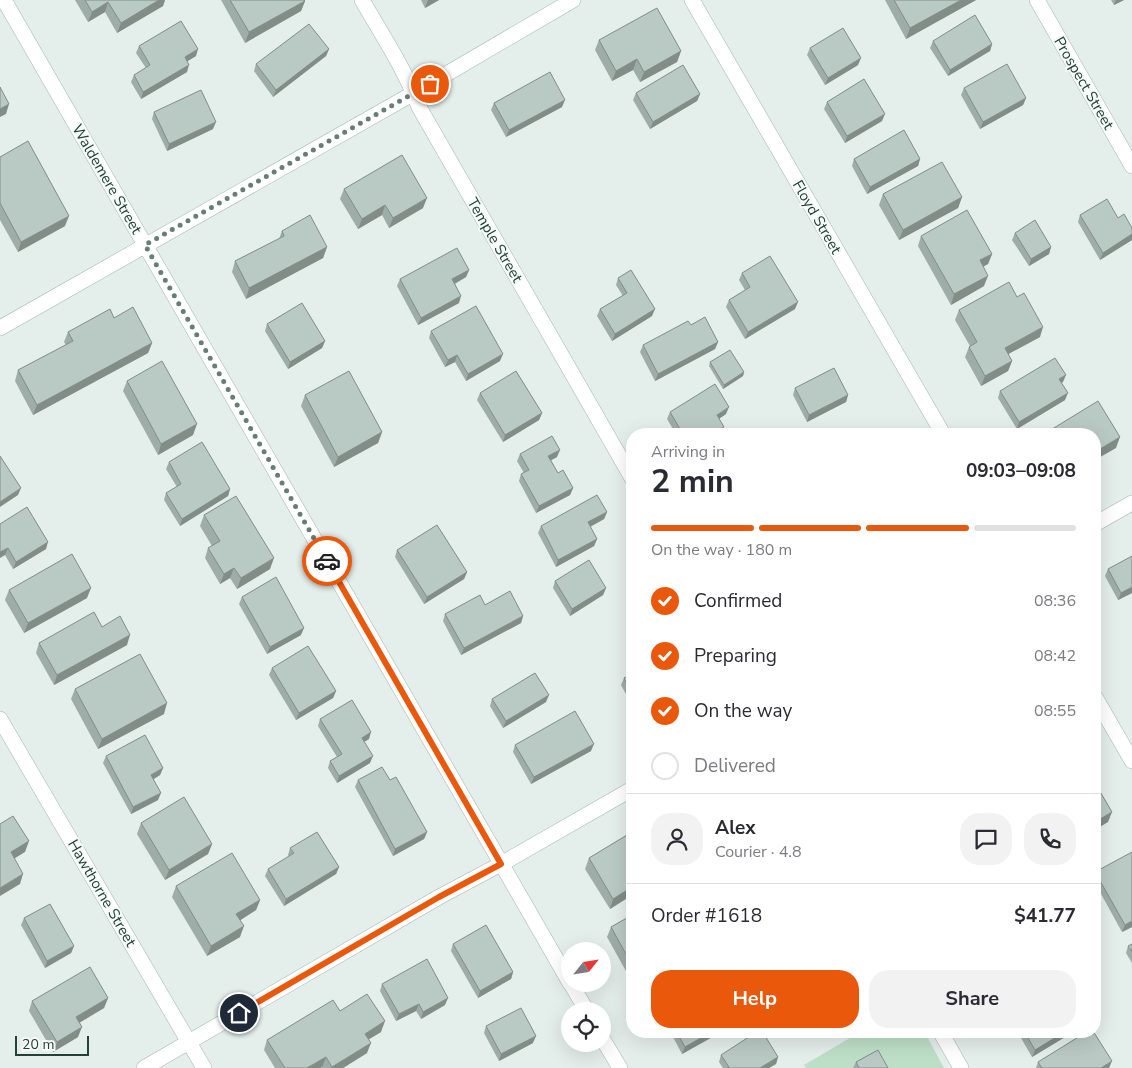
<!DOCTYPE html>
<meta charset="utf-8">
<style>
body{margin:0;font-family:"Nunito Sans",sans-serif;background:#f2f2f3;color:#2b2b33;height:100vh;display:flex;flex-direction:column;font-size:19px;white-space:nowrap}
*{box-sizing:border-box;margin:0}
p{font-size:16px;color:#7c7c81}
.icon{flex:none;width:28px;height:28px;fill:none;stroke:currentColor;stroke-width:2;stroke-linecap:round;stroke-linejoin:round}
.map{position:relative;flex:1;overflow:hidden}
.drawer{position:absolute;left:626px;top:428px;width:475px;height:610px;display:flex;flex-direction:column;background:#fff;border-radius:20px;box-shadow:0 5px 20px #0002}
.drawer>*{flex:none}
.needle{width:32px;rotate:60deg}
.tools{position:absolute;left:561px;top:942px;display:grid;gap:10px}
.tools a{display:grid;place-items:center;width:50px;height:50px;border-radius:50%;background:#fff;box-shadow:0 5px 20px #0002;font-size:25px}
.scale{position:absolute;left:15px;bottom:12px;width:74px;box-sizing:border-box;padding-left:5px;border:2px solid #234039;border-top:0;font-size:14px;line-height:18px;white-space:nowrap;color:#234039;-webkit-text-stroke:4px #f5faf8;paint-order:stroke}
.pin{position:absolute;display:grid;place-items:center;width:42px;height:42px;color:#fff;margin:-21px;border:2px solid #fff;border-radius:50%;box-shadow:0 1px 5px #0007}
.courier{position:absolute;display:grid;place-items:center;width:50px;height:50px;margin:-25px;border:4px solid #ea580c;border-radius:50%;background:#fff;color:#222;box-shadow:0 1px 6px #0007}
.summary em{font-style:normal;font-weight:700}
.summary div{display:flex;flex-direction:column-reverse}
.summary{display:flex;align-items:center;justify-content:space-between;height:85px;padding:0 25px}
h1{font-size:32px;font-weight:700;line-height:38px}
.bar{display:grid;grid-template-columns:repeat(4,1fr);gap:8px 5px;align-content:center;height:60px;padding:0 25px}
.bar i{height:6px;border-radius:4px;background:#e1e1e2}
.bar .on{background:#ea580c}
.bar p{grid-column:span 4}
.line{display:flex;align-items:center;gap:12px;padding:0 25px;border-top:1px solid #e1e1e2}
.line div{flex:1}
.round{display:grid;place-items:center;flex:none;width:52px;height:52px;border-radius:20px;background:#f2f2f3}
ol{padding:0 25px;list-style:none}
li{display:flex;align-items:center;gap:15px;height:55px}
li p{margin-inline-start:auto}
li .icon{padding:5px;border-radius:50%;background:#ea580c;color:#fff;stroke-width:4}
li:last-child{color:#7c7c81}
li i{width:28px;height:28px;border:2px solid #e1e1e2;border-radius:50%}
.action{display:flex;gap:10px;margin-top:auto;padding:10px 25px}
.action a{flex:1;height:58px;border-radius:20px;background:#ea580c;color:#fff;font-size:20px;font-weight:700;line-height:58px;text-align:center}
.action a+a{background:#f2f2f3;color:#2b2b33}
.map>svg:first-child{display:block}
</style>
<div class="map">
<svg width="1132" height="1068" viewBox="0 0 1132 1068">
<rect width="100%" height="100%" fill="#e4eeea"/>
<!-- green -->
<path fill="#bddfc7" d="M862 1031H924L944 1068H806L804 1065Z"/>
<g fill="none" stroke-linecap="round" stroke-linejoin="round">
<defs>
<g id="street">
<path d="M4 0 570 983"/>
<path d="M362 0C382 35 405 69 419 107L632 478"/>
<path d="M692 0 943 434"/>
<path d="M1037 0 1132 166"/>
<path d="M1095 524 1132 503"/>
<path d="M1095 697 1132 761"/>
<path d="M0 719 204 1068"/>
<path d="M571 984 587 1011"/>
<path d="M940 1031 961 1068"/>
<path d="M602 1038 620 1068"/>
<path d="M144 1068 439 897 501 864 632 789"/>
</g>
<path id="secondary" d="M0 328 414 93 573 0"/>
</defs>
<!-- street casing -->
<use href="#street" stroke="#a6b6b1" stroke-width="16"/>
<!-- secondary casing -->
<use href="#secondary" stroke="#a2bab2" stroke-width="16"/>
<!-- street -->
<use href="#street" stroke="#fff" stroke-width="15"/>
<!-- secondary -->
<use href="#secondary" stroke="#fff" stroke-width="15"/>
</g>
<!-- wall -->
<g fill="#9fada8">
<path d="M75 0H165L163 6 117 33 105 12 88 22Z"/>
<path d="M221 0H304L305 1 301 11 245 43Z"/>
<path d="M421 0H439L425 8Z"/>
<path d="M885 0H976L906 39Z"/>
<path d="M1111 0H1124L1114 5Z"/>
<path d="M599 40 681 51 677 62 640 82 633 70 612 81 595 50Z"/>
<path d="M933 41 992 44 990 51 948 76 930 48Z"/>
<path d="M139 46 196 56 187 61V72L141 99 131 82 134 75 146 68 136 53Z"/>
<path d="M810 48 858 65 825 85 807 55Z"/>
<path d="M329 49 326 56 273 97 254 71 256 64Z"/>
<path d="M964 88 1026 98 1023 105 980 129 961 95Z"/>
<path d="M636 93 700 94 697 101 650 129 633 100Z"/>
<path d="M827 102 882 121 845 143 824 109Z"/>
<path d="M494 103 562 107 506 137 491 110Z"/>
<path d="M154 112 213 129 167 151 152 119Z"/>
<path d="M0 157 65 226 18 252 0 220Z"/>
<path d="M854 159H920L918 166 867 194 852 166Z"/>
<path d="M344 189 423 208 389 228 382 215 358 229 340 199Z"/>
<path d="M883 194 962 197 958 208 899 240 879 205Z"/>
<path d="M1080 215 1118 218 1132 228V240L1100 260 1078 222Z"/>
<path d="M282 231 327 247 323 258 246 299 232 272 235 261 279 239Z"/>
<path d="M1015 233 1051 247 1049 254 1029 266 1012 240Z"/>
<path d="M921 236 992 254 988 264 983 266 984 286 951 305 918 246Z"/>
<path d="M469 270 466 277 455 284 459 303 418 325 397 286 400 279Z"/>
<path d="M742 273 795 309 745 339 726 307 729 300 745 290 739 280Z"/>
<path d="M618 278 652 316 612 341 597 316 600 309 623 296 616 285Z"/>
<path d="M959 310 1040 337 1008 354 1012 361 1008 371 981 386 965 357 969 347 970 346 955 320Z"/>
<path d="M114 318 152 343 148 353 33 415 15 381 18 370 66 345 64 342 68 332Z"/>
<path d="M267 324 325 341 322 348 288 369 265 331Z"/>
<path d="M691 325 718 342 715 349 655 381 640 352 643 345Z"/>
<path d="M431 331 500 361 466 381 455 362 445 367 429 338Z"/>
<path d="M710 362 744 372 743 376 723 389 709 366Z"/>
<path d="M127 381 193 435 158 455 123 391Z"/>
<path d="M1063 382 1061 383 1065 400 1017 429 998 398 1000 391Z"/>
<path d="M795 388 848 395 846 402 807 422 793 395Z"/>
<path d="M480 393 542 413 539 420 503 442 477 400Z"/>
<path d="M305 395 382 432 378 443 334 467 301 406Z"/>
<path d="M670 412 726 414 719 419 722 434H676L667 419Z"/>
<path d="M520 454 557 457 551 460 558 473 573 488 570 495 536 513 519 481 521 474 524 473 517 461Z"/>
<path d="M169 462 230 489 228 496 180 526 164 500 166 493 177 487 166 469Z"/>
<path d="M607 512 604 519 590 527 597 539 594 546 556 567 538 533 541 526Z"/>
<path d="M204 515 270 569 237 589 230 578 220 584 205 558 208 548 212 546 200 526Z"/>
<path d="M0 524 46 549 13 569 5 555Z"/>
<path d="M397 550 467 572 464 579 424 604 395 557Z"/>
<path d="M1108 569 1132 593 1118 600 1105 576Z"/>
<path d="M555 581 606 588 603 595 570 616 553 588Z"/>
<path d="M9 590 87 598 24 633 5 600Z"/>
<path d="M242 597 301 635 267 654 239 604Z"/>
<path d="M485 605 523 616 521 623 461 655 443 621 445 614Z"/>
<path d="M102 627 127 645 54 685 36 653 39 643Z"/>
<path d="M272 668 336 691 333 698 296 720 269 675Z"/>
<path d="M632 673V705L621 685 624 678Z"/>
<path d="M75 689 164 714 98 749 71 699Z"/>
<path d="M492 699 546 702 503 728 490 706Z"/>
<path d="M320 719 369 739 364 742 370 763 337 783 328 768 330 761 337 757 318 726Z"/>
<path d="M515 745 591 751 531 784 513 752Z"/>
<path d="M106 756 163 768 160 775 153 779 158 800 131 814 103 763Z"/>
<path d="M358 780H390L427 832 424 839 393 856 355 787Z"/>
<path d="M141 823 212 844 208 854 165 880 137 834Z"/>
<path d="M632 832V895L610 909 585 869 589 858Z"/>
<path d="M290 848 339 867 336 874 284 906 265 876 268 869 289 857 288 855Z"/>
<path d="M1095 872 1132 927 1122 932 1095 883Z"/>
<path d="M176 886 260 900 256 910 240 920V937L207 956 172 897Z"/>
<path d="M632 915V982L607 937 611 927Z"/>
<path d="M24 918 74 946 71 953 45 968 21 925Z"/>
<path d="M453 944 513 972 511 979 478 998 451 951Z"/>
<path d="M1132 944V963L1126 953 1128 946Z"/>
<path d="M382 984 445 1005 421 1019 416 1011 396 1021 380 991Z"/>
<path d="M108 998 104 1008 79 1023 78 1037 53 1052 29 1011 32 1001Z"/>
<path d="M340 1011 381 1032 369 1039 367 1053 343 1068H322V1067L320 1068H275L264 1050 267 1040Z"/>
<path d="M486 1026 533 1043 499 1061 484 1033Z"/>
<path d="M675 1031H723L682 1054 673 1037Z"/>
<path d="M1017 1031H1075L1032 1057Z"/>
<path d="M721 1055 778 1057 776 1064 769 1068H723L719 1062Z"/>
<path d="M856 1062 888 1068H853Z"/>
<path d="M1038 1062 1109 1068H1036Z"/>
</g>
<!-- shaded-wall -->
<g fill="#828d88">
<path d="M159 0H165L163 6 117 33 121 23Z"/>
<path d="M428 0H439L425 8Z"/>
<path d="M961 0H976L906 39 910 28Z"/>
<path d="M1116 0H1124L1114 5Z"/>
<path d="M305 1 301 11 245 43 249 32Z"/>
<path d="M108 2 105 12 88 22 92 12Z"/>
<path d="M992 44 990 51 948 76 950 70Z"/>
<path d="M198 49 196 56 183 64 185 57Z"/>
<path d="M329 49 326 56 273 97 276 90Z"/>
<path d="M681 51 677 62 640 82 644 72Z"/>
<path d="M861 58 858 65 825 85 828 78Z"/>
<path d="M637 59 633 70 612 81 616 71Z"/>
<path d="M189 65 187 72 141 99 143 92Z"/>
<path d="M700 94 697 101 650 129 653 122Z"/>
<path d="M1026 98 1023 105 980 129 983 122Z"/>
<path d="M565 100 562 107 506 137 509 130Z"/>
<path d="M9 104 6 114 0 117V109Z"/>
<path d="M885 114 882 121 845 143 847 136Z"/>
<path d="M216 122 213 129 167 151 169 144Z"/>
<path d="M920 159 918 166 867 194 870 187Z"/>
<path d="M962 197 958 208 899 240 903 230Z"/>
<path d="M427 198 423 208 389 228 393 218Z"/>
<path d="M385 205 382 215 358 229 362 219Z"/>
<path d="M69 216 65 226 18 252 21 242Z"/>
<path d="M1132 234V240L1100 260 1103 253Z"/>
<path d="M327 247 323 258 246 299 249 288Z"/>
<path d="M1051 247 1049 254 1029 266 1031 259Z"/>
<path d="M992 254 988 264 976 271 980 260Z"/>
<path d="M469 270 466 277 450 286 452 279Z"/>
<path d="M988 276 984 286 951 305 954 294Z"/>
<path d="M461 296 459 303 418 325 421 318Z"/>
<path d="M798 302 795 309 745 339 748 332Z"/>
<path d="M655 309 652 316 612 341 615 334Z"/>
<path d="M1043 327 1040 337 1001 358 1005 348Z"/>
<path d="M325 341 322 348 288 369 290 362Z"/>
<path d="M718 342 715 349 655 381 658 374Z"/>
<path d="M152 343 148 353 33 415 37 405Z"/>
<path d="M503 354 500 361 466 381 468 374Z"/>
<path d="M457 355 455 362 445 367 448 360Z"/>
<path d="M1012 361 1008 371 981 386 985 376Z"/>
<path d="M744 372 743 376 723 389 724 385Z"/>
<path d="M1066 375 1063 382 1056 386 1059 379Z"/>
<path d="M1068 393 1065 400 1017 429 1019 422Z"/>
<path d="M848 395 846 402 807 422 809 415Z"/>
<path d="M729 407 726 414 714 422 717 415Z"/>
<path d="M542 413 539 420 503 442 505 435Z"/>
<path d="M197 424 193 435 158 455 161 444Z"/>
<path d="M724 427 722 434H712Z"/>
<path d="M382 432 378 443 334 467 338 457Z"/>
<path d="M1120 437 1116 448 1095 460V452Z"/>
<path d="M560 450 557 457 546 463 548 456Z"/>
<path d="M21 488 18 495 0 507V502Z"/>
<path d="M573 488 570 495 536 513 539 506Z"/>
<path d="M230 489 228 496 180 526 182 519Z"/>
<path d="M607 512 604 519 586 529 588 522Z"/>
<path d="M597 539 594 546 556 567 558 560Z"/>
<path d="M48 542 46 549 13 569 16 562Z"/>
<path d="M8 548 5 555 0 558V552Z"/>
<path d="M274 558 270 569 237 589 241 578Z"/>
<path d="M234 568 230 578 220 584 224 574Z"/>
<path d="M467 572 464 579 424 604 427 597Z"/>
<path d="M1132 587V593L1118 600 1121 593Z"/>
<path d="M91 588 87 598 24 633 28 623Z"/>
<path d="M606 588 603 595 570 616 572 609Z"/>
<path d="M523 616 521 623 461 655 464 648Z"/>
<path d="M304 628 301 635 267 654 270 647Z"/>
<path d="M130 635 127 645 54 685 57 675Z"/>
<path d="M336 691 333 698 296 720 299 713Z"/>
<path d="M549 695 546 702 503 728 506 721Z"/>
<path d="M167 703 164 714 98 749 102 739Z"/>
<path d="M371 732 369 739 359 745 362 738Z"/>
<path d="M594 744 591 751 531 784 534 777Z"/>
<path d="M373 756 370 763 337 783 339 776Z"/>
<path d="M163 768 160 775 149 782 151 775Z"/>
<path d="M161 793 158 800 131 814 133 807Z"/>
<path d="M1112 812 1108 822 1095 830V822Z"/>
<path d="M427 832 424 839 393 856 395 849Z"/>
<path d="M29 841 25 852 7 863 11 852Z"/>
<path d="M212 844 208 854 165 880 169 870Z"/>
<path d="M339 867 336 874 284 906 286 899Z"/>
<path d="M23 874 20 884 0 896V888Z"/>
<path d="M632 887V895L610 909 613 899Z"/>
<path d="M260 900 256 910 233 925 236 914Z"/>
<path d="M1132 921V927L1122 932 1125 925Z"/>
<path d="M244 926 240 937 207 956 211 946Z"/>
<path d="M74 946 71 953 45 968 47 961Z"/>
<path d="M513 972 511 979 478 998 480 991Z"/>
<path d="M108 998 104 1008 72 1027 76 1017Z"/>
<path d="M448 998 445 1005 421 1019 423 1012Z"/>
<path d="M419 1004 416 1011 396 1021 399 1014Z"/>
<path d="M385 1021 381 1032 361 1044 365 1034Z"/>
<path d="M82 1027 78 1037 53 1052 57 1042Z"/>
<path d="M713 1031H723L682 1054 685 1047Z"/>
<path d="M1066 1031H1075L1032 1057 1035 1050Z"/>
<path d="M536 1036 533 1043 499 1061 501 1054Z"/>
<path d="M371 1043 367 1053 343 1068H331L332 1067Z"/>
<path d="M326 1057 322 1067 320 1068H307Z"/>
<path d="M778 1057 776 1064 769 1068H760Z"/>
<path d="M1112 1061 1109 1068H1101Z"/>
</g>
<!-- building -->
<g fill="#b9c9c3" stroke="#828d88">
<path d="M85 0H159L121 23 108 2 92 12Z"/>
<path d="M230 0H304L305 1 249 32Z"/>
<path d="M894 0H961L910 28Z"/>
<path d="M657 8 681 51 644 72 637 59 616 71 599 40Z"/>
<path d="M975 15 992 44 950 70 933 41Z"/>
<path d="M181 21 198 49 185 57 189 65 143 92 134 75 150 65 139 46Z"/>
<path d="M309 24 329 49 276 90 256 64Z"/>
<path d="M843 28 861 58 828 78 810 48Z"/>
<path d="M1007 64 1026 98 983 122 964 88Z"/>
<path d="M683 65 700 94 653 122 636 93Z"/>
<path d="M550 72 565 100 509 130 494 103Z"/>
<path d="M864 79 885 114 847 136 827 102Z"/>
<path d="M0 87 9 104 0 109Z"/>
<path d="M201 90 216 122 169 144 154 112Z"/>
<path d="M904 130 920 159 870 187 854 159Z"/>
<path d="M28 141 69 216 21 242 0 203V157Z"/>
<path d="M402 155 427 198 393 218 385 205 362 219 344 189Z"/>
<path d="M942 162 962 197 903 230 883 194Z"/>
<path d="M1107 199 1118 218 1124 214 1132 228V234L1103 253 1080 215Z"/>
<path d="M967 210 992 254 980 260 988 276 954 294 921 236Z"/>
<path d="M310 215 327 247 249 288 235 261 284 236 282 231Z"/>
<path d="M1035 220 1051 247 1031 259 1015 233Z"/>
<path d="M457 248 469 270 452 279 461 296 421 318 400 279Z"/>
<path d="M770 256 798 302 748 332 729 300 750 287 742 273Z"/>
<path d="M631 270 655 309 615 334 600 309 627 293 618 278Z"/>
<path d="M1009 282 1017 297 1024 293 1043 327 1005 348 1012 361 985 376 969 347 977 342 959 310Z"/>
<path d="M302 303 325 341 290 362 267 324Z"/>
<path d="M476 306 503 354 468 374 457 355 448 360 431 331Z"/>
<path d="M133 307 152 343 37 405 18 370 73 341 68 332 110 309 114 318Z"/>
<path d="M705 317 718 342 658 374 643 345 688 321 691 325Z"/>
<path d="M730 350 744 372 724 385 710 362Z"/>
<path d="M1055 358 1066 375 1059 379 1068 393 1019 422 1000 391Z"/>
<path d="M162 361 197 424 161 444 127 381Z"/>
<path d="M834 368 848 395 809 415 795 388Z"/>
<path d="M349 371 382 432 338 457 305 395Z"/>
<path d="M516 371 542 413 505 435 480 393Z"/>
<path d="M715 384 729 407 717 415 724 427 712 434H683L670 412Z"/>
<path d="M1098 401 1120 437 1095 452V434H1044Z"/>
<path d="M552 436 560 450 548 456 558 473 563 470 573 488 539 506 521 474 529 470 520 454Z"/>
<path d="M202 442 230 489 182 519 166 493 181 484 169 462Z"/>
<path d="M0 456 21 488 0 502Z"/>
<path d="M597 495 607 512 588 522 597 539 558 560 541 526Z"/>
<path d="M236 496 274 558 241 578 234 568 224 574 208 548 220 541 204 515Z"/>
<path d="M27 507 48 542 16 562 8 548 0 552V524Z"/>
<path d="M437 525 467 572 427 597 397 550Z"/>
<path d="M72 554 91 588 28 623 9 590Z"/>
<path d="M1132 556V587L1121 593 1108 569Z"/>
<path d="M589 560 606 588 572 609 555 581Z"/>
<path d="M276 577 304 628 270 647 242 597Z"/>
<path d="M510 591 523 616 464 648 445 614 480 595 485 605Z"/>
<path d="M94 612 102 627 120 616 130 635 57 675 39 643Z"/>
<path d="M308 646 336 691 299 713 272 668Z"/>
<path d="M140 654 167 703 102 739 75 689Z"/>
<path d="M535 673 549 695 506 721 492 699Z"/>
<path d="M632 673V694L624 678Z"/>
<path d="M352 700 371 732 362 738 373 756 339 776 330 761 342 754 320 719Z"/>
<path d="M575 711 594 744 534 777 515 745Z"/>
<path d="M145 735 163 768 151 775 161 793 133 807 106 756Z"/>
<path d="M382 767 390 780 396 777 427 832 395 849 358 780Z"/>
<path d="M1095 783 1112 812 1095 822Z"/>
<path d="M184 797 212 844 169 870 141 823Z"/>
<path d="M13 816 29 841 11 852 23 874 0 888V824Z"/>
<path d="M317 832 339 867 286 899 268 869 294 853 290 848Z"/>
<path d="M632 832V887L613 899 589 858Z"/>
<path d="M1132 852V921L1125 925 1095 872Z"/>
<path d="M232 853 260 900 236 914 244 926 211 946 176 886Z"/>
<path d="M50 904 74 946 47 961 24 918Z"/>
<path d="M632 915V965L611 927Z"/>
<path d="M486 925 513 972 480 991 453 944Z"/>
<path d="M1132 944V952L1128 946Z"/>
<path d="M427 959 448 998 423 1012 419 1004 399 1014 382 984Z"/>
<path d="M90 967 108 998 76 1017 82 1027 57 1042 32 1001Z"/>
<path d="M367 994 385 1021 365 1034 371 1043 332 1067 326 1057 307 1068H285L267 1040 333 1000 340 1011Z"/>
<path d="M521 1008 536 1036 501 1054 486 1026Z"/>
<path d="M676 1031H713L685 1047Z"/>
<path d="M758 1031H762L778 1057 760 1068H727L729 1067 721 1055Z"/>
<path d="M1024 1031H1066L1035 1050Z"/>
<path d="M1088 1031H1093L1112 1061 1101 1068H1042L1038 1062Z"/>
<path d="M878 1050 888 1068H859L856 1062Z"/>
</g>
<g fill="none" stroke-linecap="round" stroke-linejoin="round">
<!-- done -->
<path stroke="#677d77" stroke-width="5" stroke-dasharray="0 9" d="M327 561 145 245 430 84"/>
<!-- route -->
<path stroke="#ea580c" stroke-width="6" d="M239 1013 439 897 501 864 327 561"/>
</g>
<g text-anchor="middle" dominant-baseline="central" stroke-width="4" stroke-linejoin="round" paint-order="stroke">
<!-- street labels -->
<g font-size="15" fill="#234039" stroke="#f5faf8">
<text transform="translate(1084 83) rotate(60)">Prospect Street</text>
<text transform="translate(107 179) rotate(60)">Waldemere Street</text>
<text transform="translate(817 217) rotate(60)">Floyd Street</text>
<text transform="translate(495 240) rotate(60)">Temple Street</text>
<text transform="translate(102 893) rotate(60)">Hawthorne Street</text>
</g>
</g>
</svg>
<div class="tools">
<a><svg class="needle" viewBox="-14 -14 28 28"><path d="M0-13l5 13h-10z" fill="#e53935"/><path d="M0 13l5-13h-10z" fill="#7c7c81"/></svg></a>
<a><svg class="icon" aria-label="locate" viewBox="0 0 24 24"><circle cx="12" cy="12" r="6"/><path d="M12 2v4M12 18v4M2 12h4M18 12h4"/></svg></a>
</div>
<div class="scale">20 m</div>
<div class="pin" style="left:430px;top:84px;background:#ea580c"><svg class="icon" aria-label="bag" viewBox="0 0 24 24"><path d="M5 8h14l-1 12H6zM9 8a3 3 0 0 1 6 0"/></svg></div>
<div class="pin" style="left:239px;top:1013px;background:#1f2937"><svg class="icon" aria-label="home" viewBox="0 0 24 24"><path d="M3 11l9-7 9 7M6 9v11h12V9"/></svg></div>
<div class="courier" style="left:327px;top:561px"><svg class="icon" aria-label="car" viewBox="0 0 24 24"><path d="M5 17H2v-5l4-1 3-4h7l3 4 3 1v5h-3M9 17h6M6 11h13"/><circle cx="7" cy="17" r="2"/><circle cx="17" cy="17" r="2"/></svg></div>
<section class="drawer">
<div class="summary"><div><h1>2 min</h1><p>Arriving in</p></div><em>09:03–09:08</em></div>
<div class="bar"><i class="on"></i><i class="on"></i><i class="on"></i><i></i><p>On the way · 180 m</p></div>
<ol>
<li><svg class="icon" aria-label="check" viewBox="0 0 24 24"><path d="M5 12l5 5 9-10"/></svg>Confirmed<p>08:36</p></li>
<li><svg class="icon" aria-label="check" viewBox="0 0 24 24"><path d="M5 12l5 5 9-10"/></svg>Preparing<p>08:42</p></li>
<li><svg class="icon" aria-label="check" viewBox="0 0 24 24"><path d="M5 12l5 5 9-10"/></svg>On the way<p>08:55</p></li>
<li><i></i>Delivered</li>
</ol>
<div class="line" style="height:90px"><a class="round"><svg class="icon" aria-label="person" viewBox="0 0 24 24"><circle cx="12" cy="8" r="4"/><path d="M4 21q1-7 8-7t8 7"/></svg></a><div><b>Alex</b><p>Courier · 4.8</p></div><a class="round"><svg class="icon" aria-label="chat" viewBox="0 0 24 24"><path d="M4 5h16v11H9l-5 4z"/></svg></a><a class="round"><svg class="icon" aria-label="phone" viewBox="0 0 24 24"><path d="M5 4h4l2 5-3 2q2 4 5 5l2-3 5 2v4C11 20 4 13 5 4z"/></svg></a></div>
<div class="line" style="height:65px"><div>Order #1618</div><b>$41.77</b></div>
<div class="action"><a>Help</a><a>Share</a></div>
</section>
</div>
